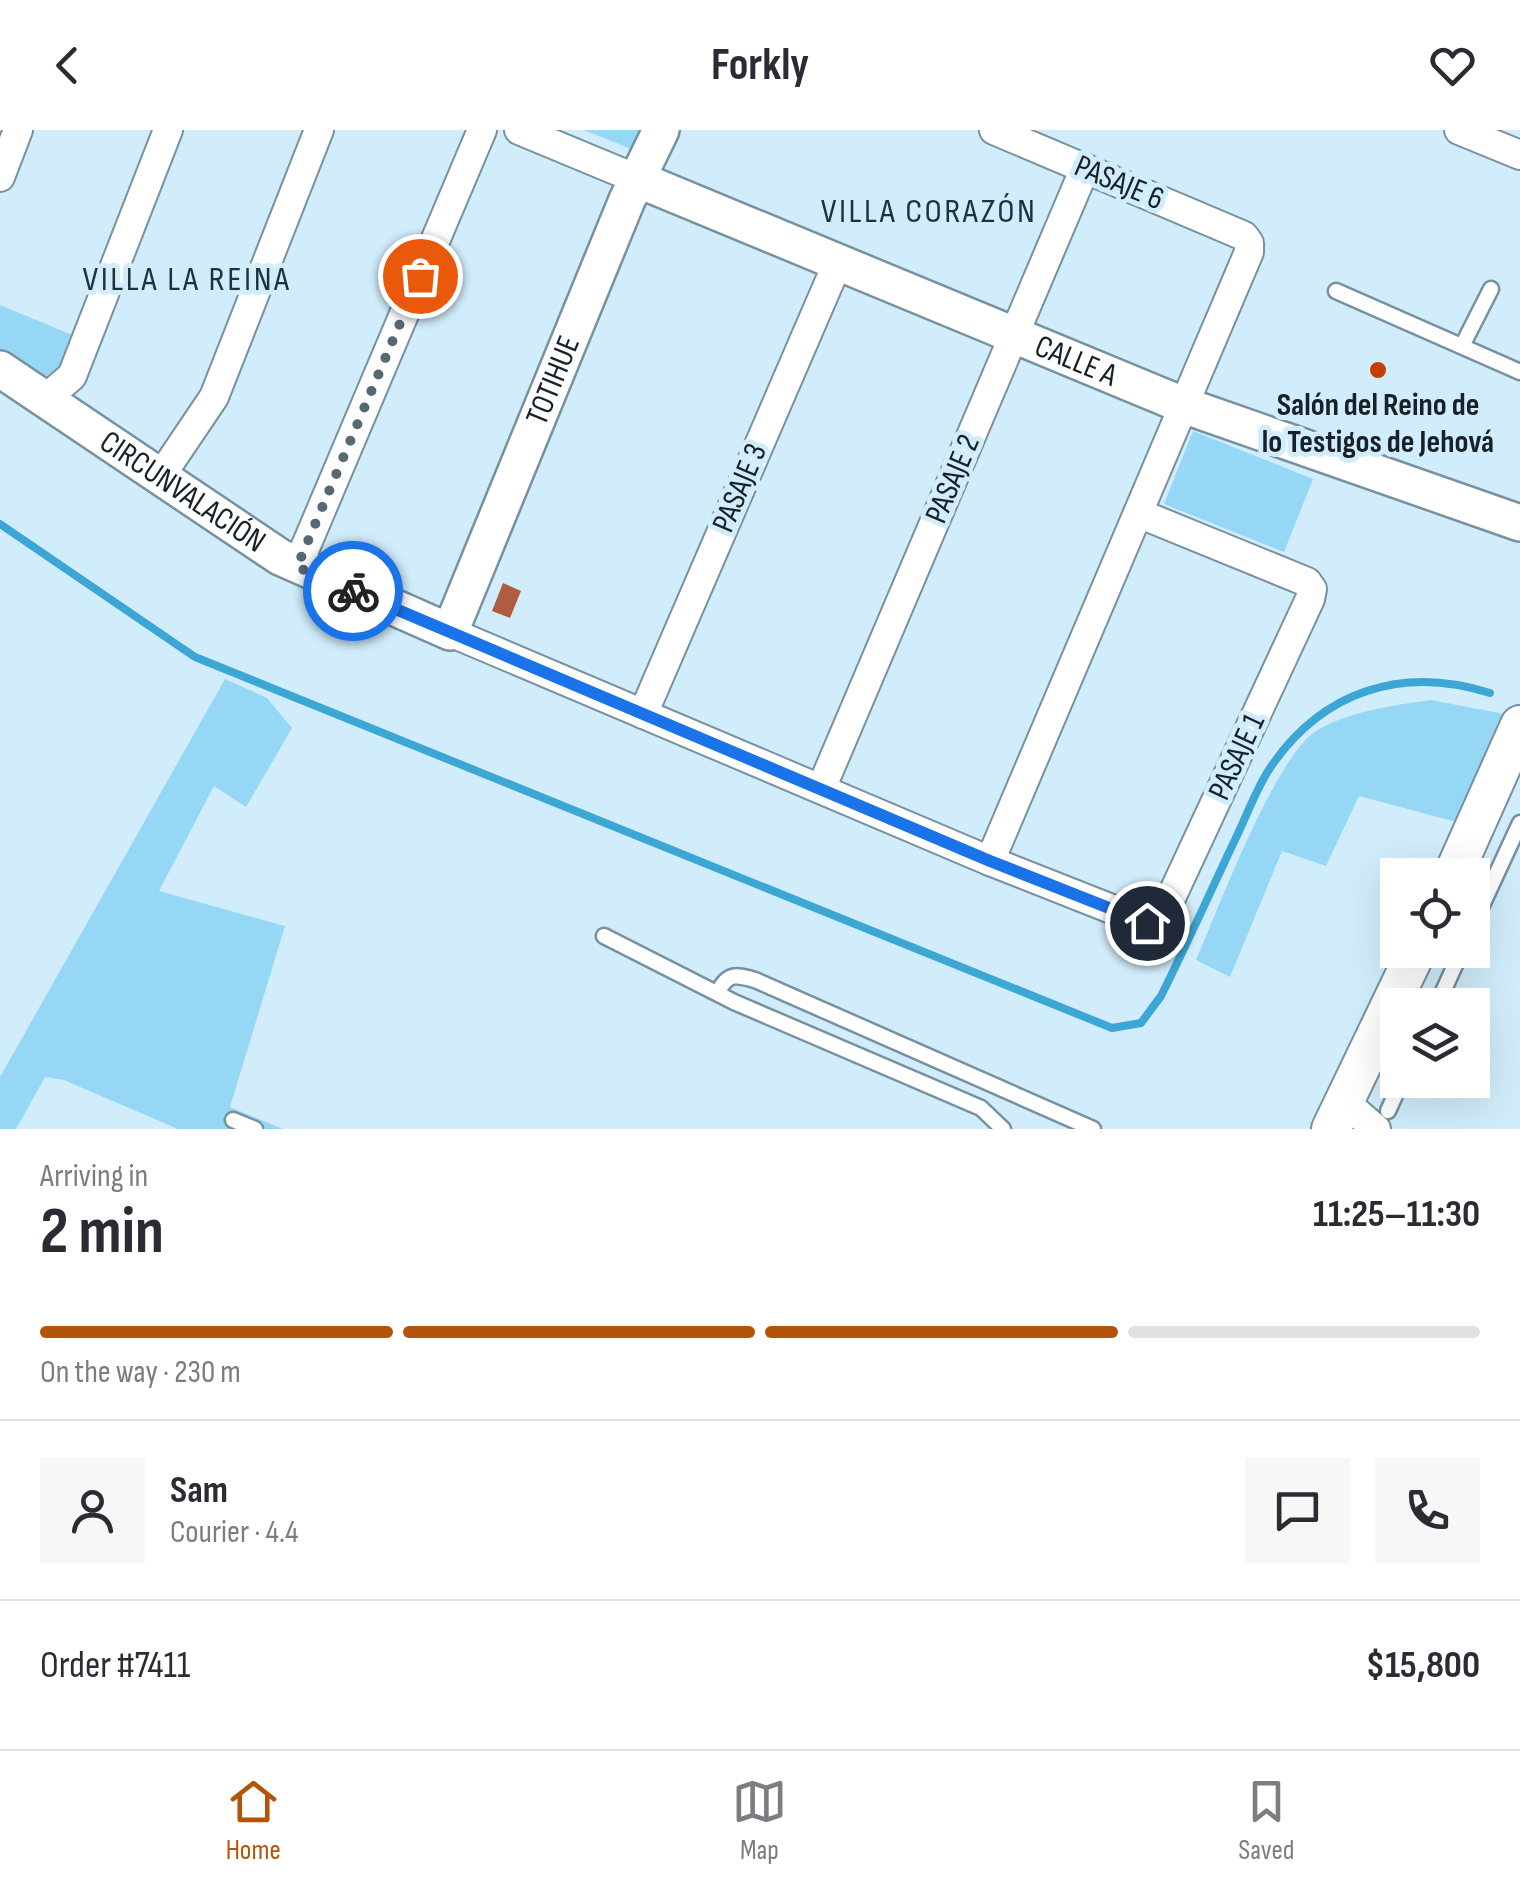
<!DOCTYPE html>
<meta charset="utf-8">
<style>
body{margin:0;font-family:"Sofia Sans Condensed",sans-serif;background:#f7f7f7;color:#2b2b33;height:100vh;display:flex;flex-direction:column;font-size:38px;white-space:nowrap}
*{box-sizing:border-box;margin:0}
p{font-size:32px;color:#7c7c81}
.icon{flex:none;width:55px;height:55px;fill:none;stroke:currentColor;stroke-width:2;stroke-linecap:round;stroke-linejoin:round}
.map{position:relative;height:999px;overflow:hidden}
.panel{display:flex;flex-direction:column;background:#fff;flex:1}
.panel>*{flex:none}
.buttons{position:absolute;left:1380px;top:728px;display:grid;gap:20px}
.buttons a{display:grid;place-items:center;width:110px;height:110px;border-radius:0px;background:#fff;box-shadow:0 10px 40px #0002;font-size:50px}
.pin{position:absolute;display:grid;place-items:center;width:85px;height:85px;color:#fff;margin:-42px;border:5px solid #fff;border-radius:50%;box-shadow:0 2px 10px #0007}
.courier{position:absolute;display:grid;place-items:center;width:100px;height:100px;margin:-50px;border:8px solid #1a73e8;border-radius:50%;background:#fff;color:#222;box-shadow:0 2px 12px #0007}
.overview em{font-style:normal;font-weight:700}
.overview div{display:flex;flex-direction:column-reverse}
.overview{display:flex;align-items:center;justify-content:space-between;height:170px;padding:0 40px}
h1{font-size:65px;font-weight:700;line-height:75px}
.bar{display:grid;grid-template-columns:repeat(4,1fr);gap:15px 10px;align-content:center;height:120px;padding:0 40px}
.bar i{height:12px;border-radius:8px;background:#e1e1e2}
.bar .selected{background:#b45309}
.bar p{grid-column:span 4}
.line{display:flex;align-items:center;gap:25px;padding:0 40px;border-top:2px solid #e1e1e2}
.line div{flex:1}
.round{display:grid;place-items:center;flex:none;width:105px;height:105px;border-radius:0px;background:#f7f7f7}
header{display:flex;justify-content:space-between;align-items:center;height:130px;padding:0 40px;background:#fff;font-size:45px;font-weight:700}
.dock{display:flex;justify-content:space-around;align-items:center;height:140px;border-top:2px solid #e1e1e2;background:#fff;font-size:28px;color:#7c7c81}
.dock a{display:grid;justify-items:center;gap:5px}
.dock .selected{color:#b45309}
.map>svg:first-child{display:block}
</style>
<header><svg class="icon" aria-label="back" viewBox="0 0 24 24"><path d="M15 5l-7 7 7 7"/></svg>Forkly<svg class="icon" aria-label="heart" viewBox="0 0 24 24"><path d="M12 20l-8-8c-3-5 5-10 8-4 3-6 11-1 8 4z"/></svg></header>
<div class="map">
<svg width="1520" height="999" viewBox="0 0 1520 999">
<rect width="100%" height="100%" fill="#d1edfb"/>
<!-- green -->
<g fill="#96d7f6">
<path d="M584 0H645L636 21Z"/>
<path d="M0 175 75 206 60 236 45 247 0 219Z"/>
<path d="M1193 301 1313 349 1284 422 1164 374Z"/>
<path d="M225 549 267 568 292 598 246 677 214 656 159 761 285 796 230 977 283 999H178L64 950 45 947 16 999H0V947Z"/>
<path d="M1431 570 1504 584 1460 693 1359 666 1326 736 1282 721 1230 847 1196 830C1218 780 1276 623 1319 599 1352 581 1395 575 1431 570Z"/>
</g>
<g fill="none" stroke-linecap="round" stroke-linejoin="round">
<!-- stream -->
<path stroke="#3ca7d4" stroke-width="8" d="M0 394 195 527 1112 898 1141 893 1161 866C1186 816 1209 765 1233 714 1245 690 1255 661 1270 638 1322 561 1402 535 1490 563"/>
</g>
<!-- building -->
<path fill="#af5c41" d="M503 453 521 461 510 488 492 481Z"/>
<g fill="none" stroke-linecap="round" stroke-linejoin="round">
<defs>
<g id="service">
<path d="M1336 161 1520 242"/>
<path d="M1462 216 1491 159"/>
<path d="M1472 797 1520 693"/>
<path d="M604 806 734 872 981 978 1003 999"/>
<path d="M718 862C728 842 736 845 755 850L1093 999"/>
<path d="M1437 875 1460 824"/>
<path d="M1388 981 1402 950"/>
<path d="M233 990 255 999"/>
</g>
<g id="minor">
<path d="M519 0 637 49"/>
<path d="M1459 0 1520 25"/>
<path d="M0 47 18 0"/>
<path d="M44 270 72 246 168 0"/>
<path d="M160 347 214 267 319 0"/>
<path d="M297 437 482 0"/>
<path d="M450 502 990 731 1147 793H1156L1162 787 1310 469 1312 459 1307 452 1138 383"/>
<path d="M643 584 838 132"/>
<path d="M821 659 1085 38"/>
<path d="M990 731 1249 122V113L1244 106 994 0"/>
<path d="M1345 972 1376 999"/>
</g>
<g id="tertiary">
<path id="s1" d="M637 49 1183 275 1520 393"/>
<path id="s2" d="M0 239 280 427 450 502 627 70 661 0"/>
</g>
<g id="secondary">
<path d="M1453 745 1520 595"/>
<path d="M1331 999 1417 820"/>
</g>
</defs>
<!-- service casing -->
<use href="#service" stroke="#78919e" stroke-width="19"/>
<!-- minor casing -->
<use href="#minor" stroke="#78919e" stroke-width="32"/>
<!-- tertiary casing -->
<use href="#tertiary" stroke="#78919e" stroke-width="40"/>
<!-- secondary casing -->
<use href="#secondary" stroke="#78919e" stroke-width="42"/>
<!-- service -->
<use href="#service" stroke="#fff" stroke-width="14"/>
<!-- minor -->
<use href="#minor" stroke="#fff" stroke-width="28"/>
<!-- tertiary -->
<use href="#tertiary" stroke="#fff" stroke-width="35"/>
<!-- secondary -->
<use href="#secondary" stroke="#fff" stroke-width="38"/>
</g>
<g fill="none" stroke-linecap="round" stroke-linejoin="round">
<!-- done -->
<path stroke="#586871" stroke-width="10" stroke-dasharray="0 18" d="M353 461 297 437 420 146"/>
<!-- route -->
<path stroke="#1a73e8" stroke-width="12" d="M353 461 990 731 1147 793"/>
</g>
<!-- markers -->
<circle fill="#c63f02" stroke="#d1edfb" stroke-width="4" cx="1378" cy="240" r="10"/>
<g text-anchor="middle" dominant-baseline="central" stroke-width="10" stroke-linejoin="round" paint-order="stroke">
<!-- street labels -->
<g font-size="32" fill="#172127" stroke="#d1edfb">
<text transform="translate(1119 53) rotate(23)">PASAJE 6</text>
<text stroke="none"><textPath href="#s1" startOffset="475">CALLE A</textPath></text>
<text stroke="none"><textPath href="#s2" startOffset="795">TOTIHUE</textPath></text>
<text transform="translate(953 349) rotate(-67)">PASAJE 2</text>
<text transform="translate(740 358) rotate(-67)">PASAJE 3</text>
<text stroke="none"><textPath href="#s2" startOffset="220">CIRCUNVALACIÓN</textPath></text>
<text transform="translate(1237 627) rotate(-65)">PASAJE 1</text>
</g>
<!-- poi labels -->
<g font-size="32" font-weight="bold" fill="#172127" stroke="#d1edfb">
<text x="1378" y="275">Salón del Reino de<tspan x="1378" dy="37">lo Testigos de Jehová</tspan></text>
</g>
<!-- neighbourhood labels -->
<g font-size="35" letter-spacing="2.5" fill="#1c333e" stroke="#d1edfb">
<text x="929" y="81">VILLA CORAZÓN</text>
<text x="187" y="149">VILLA LA REINA</text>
</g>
</g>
</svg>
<div class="buttons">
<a><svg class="icon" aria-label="locate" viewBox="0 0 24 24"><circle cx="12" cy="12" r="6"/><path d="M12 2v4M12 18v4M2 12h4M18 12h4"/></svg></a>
<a><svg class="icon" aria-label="layers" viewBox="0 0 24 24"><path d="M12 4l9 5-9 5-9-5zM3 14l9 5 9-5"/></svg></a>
</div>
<div class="pin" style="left:420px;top:146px;background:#ea580c"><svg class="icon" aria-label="bag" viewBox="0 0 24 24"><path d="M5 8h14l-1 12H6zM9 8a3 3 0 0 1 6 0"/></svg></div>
<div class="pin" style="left:1147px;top:793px;background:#1f2937"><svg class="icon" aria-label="home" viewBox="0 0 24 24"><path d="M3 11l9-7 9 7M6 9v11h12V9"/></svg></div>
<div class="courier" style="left:353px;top:461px"><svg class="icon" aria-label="bike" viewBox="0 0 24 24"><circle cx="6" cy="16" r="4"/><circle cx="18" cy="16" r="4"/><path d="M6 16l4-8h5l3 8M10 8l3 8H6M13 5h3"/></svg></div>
</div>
<section class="panel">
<div class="overview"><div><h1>2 min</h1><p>Arriving in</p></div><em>11:25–11:30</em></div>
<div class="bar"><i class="selected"></i><i class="selected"></i><i class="selected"></i><i></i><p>On the way · 230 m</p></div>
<div class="line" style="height:180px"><a class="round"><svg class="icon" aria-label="person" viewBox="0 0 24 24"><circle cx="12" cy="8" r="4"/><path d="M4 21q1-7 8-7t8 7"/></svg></a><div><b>Sam</b><p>Courier · 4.4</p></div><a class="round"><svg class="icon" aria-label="chat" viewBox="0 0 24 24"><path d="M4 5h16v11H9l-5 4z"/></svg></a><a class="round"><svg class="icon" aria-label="phone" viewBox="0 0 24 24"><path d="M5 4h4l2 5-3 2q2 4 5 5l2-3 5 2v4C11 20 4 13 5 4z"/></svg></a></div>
<div class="line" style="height:130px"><div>Order #7411</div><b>$15,800</b></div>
</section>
<nav class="dock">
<a class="selected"><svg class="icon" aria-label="home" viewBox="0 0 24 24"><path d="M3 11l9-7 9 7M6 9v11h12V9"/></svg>Home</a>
<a><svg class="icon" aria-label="map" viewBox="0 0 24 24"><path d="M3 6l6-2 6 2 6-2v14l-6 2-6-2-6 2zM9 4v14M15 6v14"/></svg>Map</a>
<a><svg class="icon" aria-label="saved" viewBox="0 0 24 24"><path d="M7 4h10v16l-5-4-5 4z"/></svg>Saved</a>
</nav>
